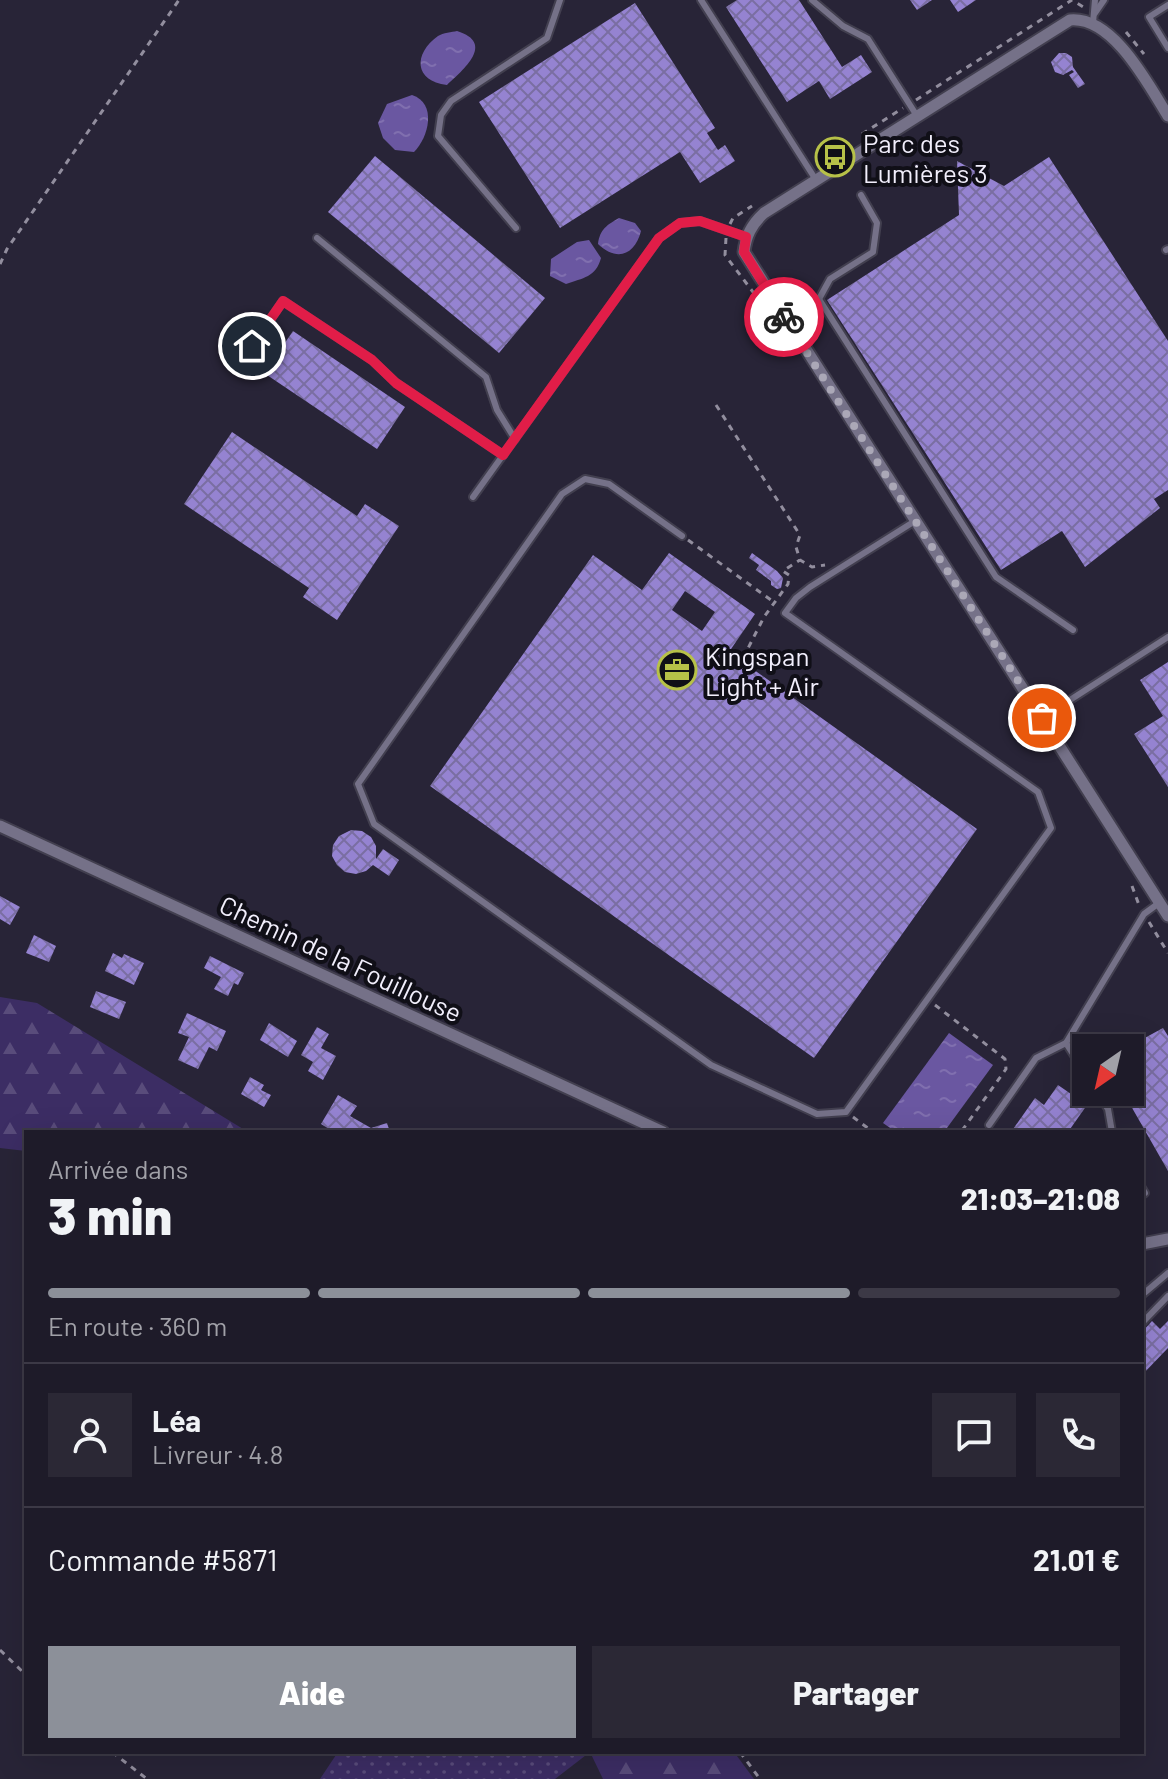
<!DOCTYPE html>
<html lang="fr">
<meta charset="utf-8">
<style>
body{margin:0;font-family:Barlow,sans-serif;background:#2b2835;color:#f1f3f6;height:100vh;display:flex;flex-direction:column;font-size:30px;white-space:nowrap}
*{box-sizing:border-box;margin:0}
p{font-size:26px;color:#a1a1a8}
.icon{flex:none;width:44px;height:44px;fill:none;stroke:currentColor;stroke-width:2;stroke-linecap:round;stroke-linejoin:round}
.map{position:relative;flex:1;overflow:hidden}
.drawer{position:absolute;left:24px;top:1130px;width:1120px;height:624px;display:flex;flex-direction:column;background:#1e1b29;border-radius:0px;box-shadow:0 8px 32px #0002,0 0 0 2px #3c3946}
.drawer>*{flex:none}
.needle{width:52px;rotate:214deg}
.tools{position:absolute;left:1072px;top:1034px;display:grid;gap:16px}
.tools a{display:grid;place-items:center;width:72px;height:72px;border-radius:0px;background:#1e1b29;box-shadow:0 8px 32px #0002,0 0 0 2px #3c3946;font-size:40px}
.pin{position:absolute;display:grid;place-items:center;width:68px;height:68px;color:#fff;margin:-34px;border:4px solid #fff;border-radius:50%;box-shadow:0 2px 8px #0007}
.courier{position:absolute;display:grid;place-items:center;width:80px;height:80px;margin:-40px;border:6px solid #e11d48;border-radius:50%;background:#fff;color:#222;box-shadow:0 2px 10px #0007}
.summary em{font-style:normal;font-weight:800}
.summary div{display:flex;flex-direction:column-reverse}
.summary{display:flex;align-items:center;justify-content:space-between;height:136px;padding:0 24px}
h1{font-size:52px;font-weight:800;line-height:60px}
.bar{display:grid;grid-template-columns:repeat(4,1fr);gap:12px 8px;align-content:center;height:96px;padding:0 24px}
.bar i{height:10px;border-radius:6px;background:#3c3946}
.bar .active{background:#8c9099}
.bar p{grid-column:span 4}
.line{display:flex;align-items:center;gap:20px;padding:0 24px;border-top:2px solid #3c3946}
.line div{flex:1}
.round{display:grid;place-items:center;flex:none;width:84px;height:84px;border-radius:0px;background:#2b2835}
.primary-button{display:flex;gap:16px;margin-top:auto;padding:16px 24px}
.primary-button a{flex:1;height:92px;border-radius:0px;background:#8c9099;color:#fff;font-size:32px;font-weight:800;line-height:92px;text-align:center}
.primary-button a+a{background:#2b2835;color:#f1f3f6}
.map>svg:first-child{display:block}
</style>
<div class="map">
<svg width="1168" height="1779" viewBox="0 0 1168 1779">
<defs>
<pattern id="grass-dots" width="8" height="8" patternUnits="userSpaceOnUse" patternTransform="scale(2)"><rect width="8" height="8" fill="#3c2d64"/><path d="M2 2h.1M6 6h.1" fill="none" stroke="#594c7b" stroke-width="1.8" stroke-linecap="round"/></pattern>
<pattern id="forest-firs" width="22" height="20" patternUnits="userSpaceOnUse" patternTransform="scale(2)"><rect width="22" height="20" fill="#3c2d64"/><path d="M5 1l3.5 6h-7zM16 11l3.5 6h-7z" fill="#594c7b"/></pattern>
<pattern id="water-ripples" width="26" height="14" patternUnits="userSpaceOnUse" patternTransform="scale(2)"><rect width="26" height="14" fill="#6a57a1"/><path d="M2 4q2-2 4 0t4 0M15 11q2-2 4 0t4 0" fill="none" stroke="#806faf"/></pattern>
<pattern id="building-cross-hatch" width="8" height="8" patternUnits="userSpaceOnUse" patternTransform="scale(2)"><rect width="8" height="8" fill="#9583d1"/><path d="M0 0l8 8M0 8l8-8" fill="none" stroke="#7a6ea2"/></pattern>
</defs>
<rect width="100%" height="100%" fill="#282437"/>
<!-- grass -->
<path fill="url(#grass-dots)" d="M338 1752H590L555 1779H320Z"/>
<!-- forest -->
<g fill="url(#forest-firs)">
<path d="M0 997 37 1003 248 1132H26V1151L0 1148Z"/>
<path d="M590 1752H734L754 1779H603Z"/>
</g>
<!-- water -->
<g fill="url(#water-ripples)">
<path d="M457 31C496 43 463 70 447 85 414 81 413 54 438 36 443 33 452 32 457 31Z"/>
<path d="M412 95C437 103 429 137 414 152L395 150 383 138 378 123 387 104Z"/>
<path d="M619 218 635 223 641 231C635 255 617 262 598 244 600 229 607 225 619 218Z"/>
<path d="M589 240 601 258C596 277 583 278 566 284L550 276 551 259 577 242Z"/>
<path d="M949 1033 993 1065 944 1132H896L883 1123Z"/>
</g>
<!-- building -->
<g fill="url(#building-cross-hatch)" fill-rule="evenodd">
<path d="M737 0H799L842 67 861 55 872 72 830 99 819 81 787 102 726 7Z"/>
<path d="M910 0H932L917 10Z"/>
<path d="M950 0H976L958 12Z"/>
<path d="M635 3 715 128 707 133 718 150 725 145 735 161 700 183 680 152 560 228 479 102Z"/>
<path d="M1059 53H1066L1072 57 1073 67 1085 84 1078 88 1069 75 1074 72 1072 70 1063 75 1055 72 1051 62Z"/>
<path d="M375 156 545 298 499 353 328 212Z"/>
<path d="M1049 157 1168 341V490L1154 499 1160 508 1085 567 1062 531 1001 570 827 300 959 215 957 161 1004 186Z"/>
<path d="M293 331 405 407 377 449 264 373Z"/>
<path d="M232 432 357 516 365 504 399 526 337 620 303 597 309 588 184 504Z"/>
<path d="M669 553 755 614 729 652 977 829 814 1058 430 786 593 555 642 590ZM685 591 715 612 702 631 672 610Z"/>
<path d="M752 553 777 571 783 578 781 588 777 589 771 585V581L756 570 759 565 749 558Z"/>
<path d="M1168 662V787L1134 734 1163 716 1140 680Z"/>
<path d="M351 830 362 831 371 837 376 846V859L383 849 399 860 389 876 373 865 366 871 356 874 345 872 337 865 332 856 333 845 339 836Z"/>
<path d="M0 896 20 907 10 925 0 919Z"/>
<path d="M34 935 56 946 49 962 26 953Z"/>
<path d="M113 953 122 958 124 954 144 963 134 985 105 971Z"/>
<path d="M210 956 244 973 238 985 234 983 228 996 214 989 221 977 204 968Z"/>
<path d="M96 991 126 1002 119 1019 90 1007Z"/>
<path d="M187 1013 226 1031 217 1051 209 1047 198 1069 178 1060 189 1037 178 1033Z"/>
<path d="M269 1023 297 1041 288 1057 260 1040Z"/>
<path d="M317 1027 329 1034 321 1048 336 1056 323 1080 308 1071 313 1062 301 1055Z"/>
<path d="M1163 1028 1168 1036V1171L1123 1092H1130V1046Z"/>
<path d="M250 1077 264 1085 261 1090 271 1095 264 1107 241 1094Z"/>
<path d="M1058 1085 1087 1105 1068 1132H1011L1035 1098 1044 1105Z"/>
<path d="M338 1095 357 1106 350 1116 371 1128 387 1123 390 1132H334L321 1124Z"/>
<path d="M1152 1321 1160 1329 1168 1321V1348L1142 1375V1332Z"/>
</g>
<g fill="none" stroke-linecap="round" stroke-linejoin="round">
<defs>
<g id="service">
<path d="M701 0 816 180"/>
<path d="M812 0 843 26 868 39 917 116"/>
<path d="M1168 5 1149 17 1168 48"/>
<path d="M1095 13 1104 0"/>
<path d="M1093 23 1095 0"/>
<path d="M861 195 877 223 873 252 830 279 819 299 996 577 1073 630"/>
<path d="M516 228 438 136 441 115 451 101 547 38 560 0"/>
<path d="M317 238 486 377 497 410 515 439"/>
<path d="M1166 250 1168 249"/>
<path d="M252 346 283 301 372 360 396 383 503 455"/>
<path d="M473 497 659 238 680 223 700 221 746 237"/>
<path d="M682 536 609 484 585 479 562 494 358 784 374 824 711 1065 817 1114 846 1112 1051 828 1038 792 785 613 796 598 810 587 915 521"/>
<path d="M1042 718 1168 637"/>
<path d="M1086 1074 1066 1043 1144 914 1159 903"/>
<path d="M1097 1092 1108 1109 1112 1132"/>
<path d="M989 1125 1036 1058 1066 1043"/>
<path d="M1142 1188 1145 1193 1142 1195"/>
<path d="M1142 1295 1168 1273"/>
<path d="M1142 1323 1168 1296"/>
</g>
<g id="minor">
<path d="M1168 116C1148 84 1113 16 1070 20L764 213C751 225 746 236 744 252L1168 916"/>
<path d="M0 826 663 1132"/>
<path d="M1142 1244 1168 1239"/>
</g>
</defs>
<!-- service casing -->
<use href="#service" stroke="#423f4f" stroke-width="10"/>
<!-- minor casing -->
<use href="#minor" stroke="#423f4f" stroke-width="15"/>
<!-- path -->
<g stroke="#928e9e" stroke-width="3" stroke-dasharray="6 6" stroke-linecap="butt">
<path d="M1126 32 1144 54"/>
<path d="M916 100 1072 0 1085 8"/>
<path d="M862 134 903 108"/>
<path d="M730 224 733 218 752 206"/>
<path d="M726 238 725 255 756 296"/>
<path d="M0 264 7 249 179 0"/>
<path d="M716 405 800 535 796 547 800 560 812 567 825 565"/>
<path d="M688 540 775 603"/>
<path d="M743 658 764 617 788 584 789 575 783 571 800 560"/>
<path d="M1132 886 1139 905"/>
<path d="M1149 922 1168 953"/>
<path d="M935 1005 1005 1059 1006 1069 961 1132"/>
<path d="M853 1117 873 1132"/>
<path d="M0 1650 26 1675"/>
<path d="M112 1752 147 1779"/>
<path d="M740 1752 760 1779"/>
</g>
<!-- service -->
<use href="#service" stroke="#757188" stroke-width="6"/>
<!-- minor -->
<use href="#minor" stroke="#757188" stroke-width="11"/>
</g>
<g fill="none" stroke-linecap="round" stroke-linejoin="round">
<!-- done -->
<path stroke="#aba8b7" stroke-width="8" stroke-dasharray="0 14.4" d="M784 317 1042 718"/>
<!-- route -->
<path stroke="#e11d48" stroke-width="10" d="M252 346 283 301 372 360 396 383 503 455 659 238 680 223 700 221 746 237 744 252 784 317"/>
</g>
<!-- icons -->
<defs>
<symbol id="bus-ring" viewBox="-11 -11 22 22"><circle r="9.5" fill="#100f17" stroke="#b7c148" stroke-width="1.5"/><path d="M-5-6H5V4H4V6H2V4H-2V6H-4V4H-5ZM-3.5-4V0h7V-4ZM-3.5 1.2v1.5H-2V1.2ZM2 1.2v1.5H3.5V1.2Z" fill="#b7c148"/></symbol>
<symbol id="office-ring" viewBox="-11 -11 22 22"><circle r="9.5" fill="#100f17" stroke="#b7c148" stroke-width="1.5"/><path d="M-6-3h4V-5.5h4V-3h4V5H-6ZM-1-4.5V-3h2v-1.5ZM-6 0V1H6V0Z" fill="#b7c148"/></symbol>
</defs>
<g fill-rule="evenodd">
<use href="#bus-ring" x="813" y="135" width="44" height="44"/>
<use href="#office-ring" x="655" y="648" width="44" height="44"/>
</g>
<g text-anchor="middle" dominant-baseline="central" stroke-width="8" stroke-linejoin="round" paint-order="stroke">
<!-- poi labels -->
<g font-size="26" fill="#f2effc" stroke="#100f17" text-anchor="start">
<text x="863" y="142">Parc des<tspan x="863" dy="30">Lumières 3</tspan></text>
<text x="705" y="655">Kingspan<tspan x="705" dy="30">Light + Air</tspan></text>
</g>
<!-- street labels -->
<g font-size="26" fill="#f2effc" stroke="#100f17">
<text transform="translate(341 958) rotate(25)">Chemin de la Fouillouse</text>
</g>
</g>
</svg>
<div class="tools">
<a><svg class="needle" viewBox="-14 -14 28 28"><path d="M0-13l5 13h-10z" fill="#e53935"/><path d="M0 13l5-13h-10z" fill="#a1a1a8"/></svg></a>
</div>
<div class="pin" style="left:1042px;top:718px;background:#ea580c"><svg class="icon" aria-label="bag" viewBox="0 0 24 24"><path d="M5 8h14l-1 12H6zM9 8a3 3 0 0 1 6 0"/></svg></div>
<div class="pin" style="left:252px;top:346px;background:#1f2937"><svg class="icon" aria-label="home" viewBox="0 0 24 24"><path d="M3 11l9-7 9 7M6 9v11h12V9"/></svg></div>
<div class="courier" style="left:784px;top:317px"><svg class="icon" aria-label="bike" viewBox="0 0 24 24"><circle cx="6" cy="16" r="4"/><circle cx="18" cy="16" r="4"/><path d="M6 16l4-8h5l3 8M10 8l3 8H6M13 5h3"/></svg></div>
<section class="drawer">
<div class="summary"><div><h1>3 min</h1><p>Arrivée dans</p></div><em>21:03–21:08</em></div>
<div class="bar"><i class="active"></i><i class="active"></i><i class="active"></i><i></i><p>En route · 360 m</p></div>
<div class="line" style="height:144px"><a class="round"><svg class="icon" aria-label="person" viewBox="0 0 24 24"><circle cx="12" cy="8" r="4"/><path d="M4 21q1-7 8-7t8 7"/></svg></a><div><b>Léa</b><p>Livreur · 4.8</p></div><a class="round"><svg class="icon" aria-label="chat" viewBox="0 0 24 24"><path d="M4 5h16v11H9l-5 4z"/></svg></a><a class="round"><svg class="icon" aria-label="phone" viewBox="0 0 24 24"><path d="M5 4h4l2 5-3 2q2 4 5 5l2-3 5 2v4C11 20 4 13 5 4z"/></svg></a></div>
<div class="line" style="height:104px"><div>Commande #5871</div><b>21.01 €</b></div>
<div class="primary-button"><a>Aide</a><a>Partager</a></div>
</section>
</div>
